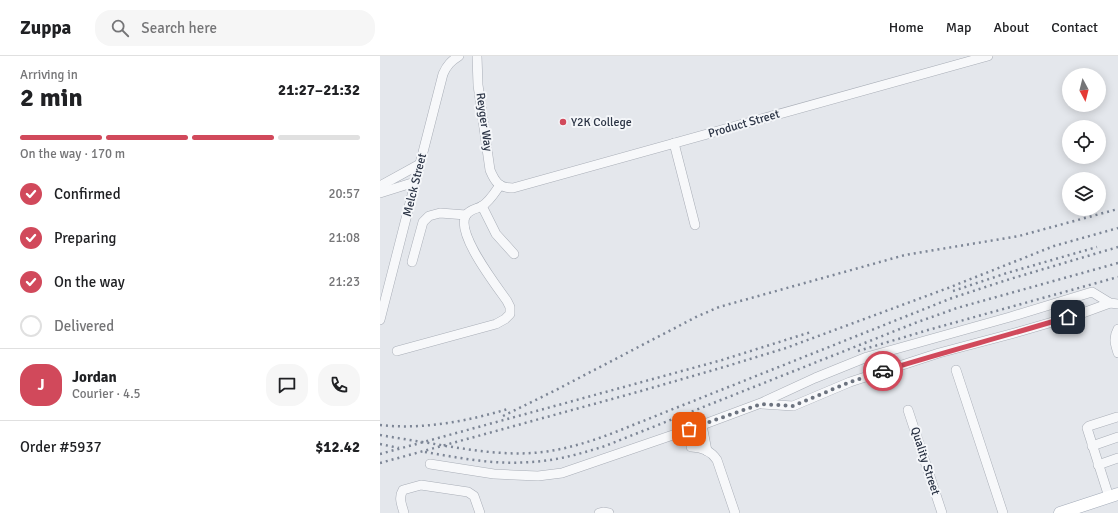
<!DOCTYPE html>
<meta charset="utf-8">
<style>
body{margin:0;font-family:Signika,sans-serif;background:#f6f6f6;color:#202124;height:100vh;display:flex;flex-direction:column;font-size:15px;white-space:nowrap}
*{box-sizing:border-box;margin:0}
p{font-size:13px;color:#757577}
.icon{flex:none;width:22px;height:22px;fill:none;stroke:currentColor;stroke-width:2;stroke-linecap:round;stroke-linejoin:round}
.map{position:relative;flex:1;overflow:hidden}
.details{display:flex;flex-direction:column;background:#fff;width:380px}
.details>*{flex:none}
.needle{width:26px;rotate:173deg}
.controls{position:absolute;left:682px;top:12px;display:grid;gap:8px}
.controls a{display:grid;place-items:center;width:44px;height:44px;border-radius:50%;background:#fff;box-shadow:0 2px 10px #0003;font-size:20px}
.pin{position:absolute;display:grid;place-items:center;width:34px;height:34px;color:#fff;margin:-17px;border-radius:8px;box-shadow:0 2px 6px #0006}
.courier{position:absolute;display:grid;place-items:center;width:40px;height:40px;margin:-20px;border:3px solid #d1495b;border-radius:50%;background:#fff;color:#222;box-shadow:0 1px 5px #0007}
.headline em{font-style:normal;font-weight:700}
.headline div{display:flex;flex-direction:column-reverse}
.headline{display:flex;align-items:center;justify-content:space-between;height:68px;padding:0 20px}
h1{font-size:26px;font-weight:700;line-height:30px}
.bar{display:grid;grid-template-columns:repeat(4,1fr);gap:6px 4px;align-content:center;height:48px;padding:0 20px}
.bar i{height:5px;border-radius:3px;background:#e0e0e0}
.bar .selected{background:#d1495b}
.bar p{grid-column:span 4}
.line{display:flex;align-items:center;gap:10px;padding:0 20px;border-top:1px solid #e0e0e0}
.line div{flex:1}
.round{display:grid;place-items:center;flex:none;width:42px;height:42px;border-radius:16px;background:#f6f6f6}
ol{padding:0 20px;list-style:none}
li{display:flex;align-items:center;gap:12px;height:44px}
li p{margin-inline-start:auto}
li .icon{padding:4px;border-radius:50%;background:#d1495b;color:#fff;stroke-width:4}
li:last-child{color:#757577}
li i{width:22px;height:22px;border:2px solid #e0e0e0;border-radius:50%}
header{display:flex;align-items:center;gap:24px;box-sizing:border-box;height:56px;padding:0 20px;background:#fff;border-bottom:1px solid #e0e0e0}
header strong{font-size:19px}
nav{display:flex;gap:22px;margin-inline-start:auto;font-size:14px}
.search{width:280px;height:36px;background:#f6f6f6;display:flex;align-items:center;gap:10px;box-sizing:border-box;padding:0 14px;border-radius:16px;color:#757577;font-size:15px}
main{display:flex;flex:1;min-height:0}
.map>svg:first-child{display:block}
</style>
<header>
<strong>Zuppa</strong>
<div class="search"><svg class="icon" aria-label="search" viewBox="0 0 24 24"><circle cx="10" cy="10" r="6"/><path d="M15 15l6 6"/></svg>Search here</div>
<nav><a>Home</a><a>Map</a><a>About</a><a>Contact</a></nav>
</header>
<main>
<section class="details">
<div class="headline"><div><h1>2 min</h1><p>Arriving in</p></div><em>21:27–21:32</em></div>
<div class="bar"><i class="selected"></i><i class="selected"></i><i class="selected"></i><i></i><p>On the way · 170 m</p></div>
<ol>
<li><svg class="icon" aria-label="check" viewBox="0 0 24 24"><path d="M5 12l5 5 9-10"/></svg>Confirmed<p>20:57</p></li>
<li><svg class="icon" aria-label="check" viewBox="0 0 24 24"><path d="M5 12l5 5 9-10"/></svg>Preparing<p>21:08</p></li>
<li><svg class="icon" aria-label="check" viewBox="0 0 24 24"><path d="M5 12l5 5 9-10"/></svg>On the way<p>21:23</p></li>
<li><i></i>Delivered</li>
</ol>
<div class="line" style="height:72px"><b class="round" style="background:#d1495b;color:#fff">J</b><div><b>Jordan</b><p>Courier · 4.5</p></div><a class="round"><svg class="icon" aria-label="chat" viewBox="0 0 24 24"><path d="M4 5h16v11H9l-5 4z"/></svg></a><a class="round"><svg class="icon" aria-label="phone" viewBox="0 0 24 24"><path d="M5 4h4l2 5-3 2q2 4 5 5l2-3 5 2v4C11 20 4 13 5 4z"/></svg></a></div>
<div class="line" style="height:52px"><div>Order #5937</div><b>$12.42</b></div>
</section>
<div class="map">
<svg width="738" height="457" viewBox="0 0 738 457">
<rect width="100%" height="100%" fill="#e4e7ec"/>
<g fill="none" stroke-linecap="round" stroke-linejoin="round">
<defs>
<g id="minor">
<path d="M97 0 98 29 110 114C115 126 119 132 133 132L608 0"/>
<path d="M294 87 315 169"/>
<path d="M0 130 40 108"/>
<path d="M0 137 35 126"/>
<path d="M102 150 116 178 134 198"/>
<path d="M32 206 43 166 49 160 60 157 86 159"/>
<path d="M0 264 63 18C67 9 71 5 79 0"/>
<path d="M738 273C733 282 735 288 738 297"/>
<path d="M17 295 116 268 125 263 130 258V251L127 245C116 229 75 177 86 159 90 153 97 153 102 150 110 145 115 136 120 129"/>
<path d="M576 314 623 457"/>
<path d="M382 348 413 350 470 326 559 297 638 276 700 258 730 247"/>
<path d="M528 354 562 457"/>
<path d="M322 369 381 347 435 322 487 301 630 261 712 236 730 247 738 248"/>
<path d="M712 390 738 381"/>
<path d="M311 391C322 391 331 395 337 404L355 457"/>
<path d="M50 408 114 418 158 420 182 417 322 369 327 395"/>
<path d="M718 409 738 402"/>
<path d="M729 441 707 372 709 370 737 361"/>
<path d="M24 457C22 449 18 442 23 434L41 429 88 436 94 440 100 457"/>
<path d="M219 457 223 456 229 457"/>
</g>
<path id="major" d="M680 457 738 438"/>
</defs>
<!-- minor casing -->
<use href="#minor" stroke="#a9aeb7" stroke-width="10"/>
<!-- major casing -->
<use href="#major" stroke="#a3abb8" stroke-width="13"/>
<!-- minor -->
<use href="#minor" stroke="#f7f8fa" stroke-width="9"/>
<!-- major -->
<use href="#major" stroke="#fff" stroke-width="12"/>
<!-- rail -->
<g stroke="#7d8696" stroke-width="2.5" stroke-dasharray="2 4" stroke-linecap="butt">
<path d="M573 235 627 217 717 191"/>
<path d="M478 295 548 274 738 221"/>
<path d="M123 360 174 335 316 261 339 251 525 199 639 180 738 153"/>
<path d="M0 369C42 374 88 365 128 353"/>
<path d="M0 379C22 383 44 386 66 390 98 395 130 400 163 396 194 392 224 381 253 369L572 242 630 223 738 191"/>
<path d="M0 388 19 392"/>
<path d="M45 396C80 402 114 409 150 406 175 405 200 398 225 390L535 267 577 252 738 207"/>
<path d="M0 398 342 304 431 276"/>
<path d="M0 407 261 335 344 311 406 292 568 232 674 190 738 172"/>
</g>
</g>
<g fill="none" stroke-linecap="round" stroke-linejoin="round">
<!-- done -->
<path stroke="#6c737f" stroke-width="4" stroke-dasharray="0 7.2" d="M309 373 381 348 413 350 470 326 503 315"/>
<!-- route -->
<path stroke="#d1495b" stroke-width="5" d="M503 315C564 296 626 280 688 261"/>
</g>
<!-- markers -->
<circle fill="#d1495b" stroke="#f4f6f9" stroke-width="1.5" cx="183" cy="66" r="4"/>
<g text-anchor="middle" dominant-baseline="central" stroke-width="4" stroke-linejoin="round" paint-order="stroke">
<!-- street labels -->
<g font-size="12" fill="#2b3445" stroke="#f4f6f9">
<text transform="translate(104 66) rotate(82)">Reyger Way</text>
<text transform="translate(364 68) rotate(-16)">Product Street</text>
<text transform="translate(35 129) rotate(-76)">Melck Street</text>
<text transform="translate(545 405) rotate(72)">Quality Street</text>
</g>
<!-- poi labels -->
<g font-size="12" fill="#2b3445" stroke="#f4f6f9" text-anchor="start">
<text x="191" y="66">Y2K College</text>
</g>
</g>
</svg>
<div class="controls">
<a><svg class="needle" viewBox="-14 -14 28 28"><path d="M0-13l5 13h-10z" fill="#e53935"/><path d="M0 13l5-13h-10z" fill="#757577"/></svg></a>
<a><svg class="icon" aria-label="locate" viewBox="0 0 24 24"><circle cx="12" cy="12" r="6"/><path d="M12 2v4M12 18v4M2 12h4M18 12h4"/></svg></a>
<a><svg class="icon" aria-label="layers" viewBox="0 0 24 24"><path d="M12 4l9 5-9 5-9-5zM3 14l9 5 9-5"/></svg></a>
</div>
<div class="pin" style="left:309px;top:373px;background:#ea580c"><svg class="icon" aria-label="bag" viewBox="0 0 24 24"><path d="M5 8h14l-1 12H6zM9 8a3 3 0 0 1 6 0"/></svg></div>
<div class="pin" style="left:688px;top:261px;background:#1f2937"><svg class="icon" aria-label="home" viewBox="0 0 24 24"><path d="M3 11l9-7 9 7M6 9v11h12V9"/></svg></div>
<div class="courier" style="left:503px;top:315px"><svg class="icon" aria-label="car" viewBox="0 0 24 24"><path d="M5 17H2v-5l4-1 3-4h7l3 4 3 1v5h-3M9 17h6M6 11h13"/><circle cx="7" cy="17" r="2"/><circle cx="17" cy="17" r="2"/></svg></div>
</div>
</main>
